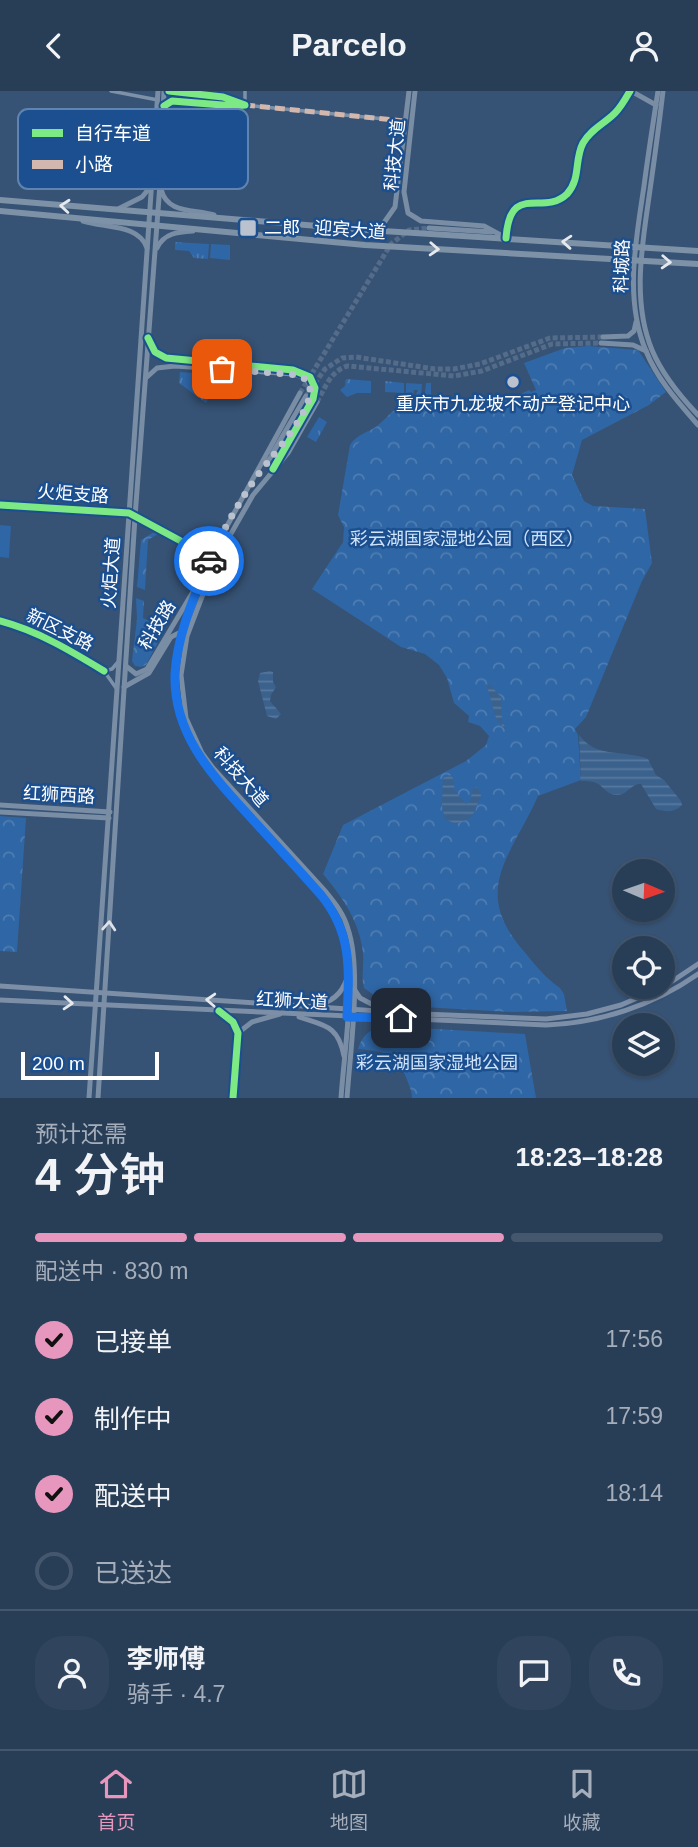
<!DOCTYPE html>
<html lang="zh">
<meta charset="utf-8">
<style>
body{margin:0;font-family:Helvetica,"Noto Sans SC",sans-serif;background:#30455d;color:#f1f3f6;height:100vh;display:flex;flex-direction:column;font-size:26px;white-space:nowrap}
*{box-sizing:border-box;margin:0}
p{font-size:23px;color:#a5aeba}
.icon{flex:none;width:38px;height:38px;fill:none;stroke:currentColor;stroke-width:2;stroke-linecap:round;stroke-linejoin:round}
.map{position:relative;height:1007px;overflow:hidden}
.sheet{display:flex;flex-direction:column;background:#283e57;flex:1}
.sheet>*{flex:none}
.needle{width:46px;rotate:92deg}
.buttons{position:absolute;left:612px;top:768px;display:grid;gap:14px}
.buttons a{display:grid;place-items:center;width:63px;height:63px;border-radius:50%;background:#283e57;box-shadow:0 2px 5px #0004,0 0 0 2px #44576d;font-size:35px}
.scale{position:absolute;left:21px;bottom:18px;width:138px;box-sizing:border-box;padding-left:7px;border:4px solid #fff;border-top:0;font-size:19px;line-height:24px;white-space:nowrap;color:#fff;-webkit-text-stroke:5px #1b4f8f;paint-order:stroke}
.pin{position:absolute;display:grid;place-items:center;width:60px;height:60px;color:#fff;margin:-30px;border-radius:14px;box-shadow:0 4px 10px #0006}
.courier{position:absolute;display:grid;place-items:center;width:70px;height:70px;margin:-35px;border:5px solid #1a73e8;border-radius:50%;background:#fff;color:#222;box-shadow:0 2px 9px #0007}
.head em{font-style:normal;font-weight:600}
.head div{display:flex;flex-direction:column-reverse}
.head{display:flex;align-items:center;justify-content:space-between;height:119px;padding:0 35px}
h1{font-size:46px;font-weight:600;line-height:52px}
.bar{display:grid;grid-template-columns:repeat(4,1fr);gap:10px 7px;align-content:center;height:84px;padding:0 35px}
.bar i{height:9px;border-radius:5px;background:#44576d}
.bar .active{background:#e797bd}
.bar p{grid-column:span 4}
.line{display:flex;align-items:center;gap:18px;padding:0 35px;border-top:2px solid #44576d}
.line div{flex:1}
.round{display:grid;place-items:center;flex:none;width:74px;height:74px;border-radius:28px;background:#30455d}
ol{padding:0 35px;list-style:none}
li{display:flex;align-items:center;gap:21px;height:77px}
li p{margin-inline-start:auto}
li .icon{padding:7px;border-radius:50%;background:#e797bd;color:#111;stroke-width:4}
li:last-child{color:#a5aeba}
li i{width:38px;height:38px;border:4px solid #44576d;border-radius:50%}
header{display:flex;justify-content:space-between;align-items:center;height:91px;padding:0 35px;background:#283e57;font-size:32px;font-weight:600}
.tabs{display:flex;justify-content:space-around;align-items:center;height:98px;border-top:2px solid #44576d;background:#283e57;font-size:19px;color:#a5aeba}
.tabs a{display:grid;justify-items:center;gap:4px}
.tabs .active{color:#e797bd}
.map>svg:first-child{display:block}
</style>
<header><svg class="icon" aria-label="back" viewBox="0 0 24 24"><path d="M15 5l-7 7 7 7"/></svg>Parcelo<svg class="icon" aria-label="person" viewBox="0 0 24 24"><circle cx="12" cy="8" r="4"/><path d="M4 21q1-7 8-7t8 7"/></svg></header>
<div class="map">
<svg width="698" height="1007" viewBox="0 0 698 1007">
<defs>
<pattern id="grass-tufts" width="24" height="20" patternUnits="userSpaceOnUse" patternTransform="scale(1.75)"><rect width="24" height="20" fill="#2f66a5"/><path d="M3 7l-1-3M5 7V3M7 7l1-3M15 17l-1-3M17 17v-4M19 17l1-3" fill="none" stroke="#4e7db2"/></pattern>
<pattern id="forest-crowns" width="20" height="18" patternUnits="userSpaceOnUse" patternTransform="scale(1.75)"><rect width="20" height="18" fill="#2f66a5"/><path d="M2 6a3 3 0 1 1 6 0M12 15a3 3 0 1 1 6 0" fill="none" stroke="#4e7db2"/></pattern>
<pattern id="water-rules" width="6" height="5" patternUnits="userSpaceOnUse" patternTransform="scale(1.75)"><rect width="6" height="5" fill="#3b618d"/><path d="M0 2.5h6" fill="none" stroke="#58799e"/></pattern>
</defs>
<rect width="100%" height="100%" fill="#365274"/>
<!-- grass -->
<g fill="url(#grass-tufts)">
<path d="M175 151 209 153 208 168 194 167 189 160 175 159Z"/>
<path d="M211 153 230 154V169L210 167Z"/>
<path d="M180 281 221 284 206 312 179 292Z"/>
<path d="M346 288 371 290V302H357L347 306 340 299 345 295Z"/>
<path d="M385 290 404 292V302L385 301Z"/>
<path d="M406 292 422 293 421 306 415 305 418 299H414L413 305H406Z"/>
<path d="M319 326 327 331 316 351 307 346Z"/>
</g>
<!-- forest -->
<g fill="url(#forest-crowns)">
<path d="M588 255 638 259 666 301 649 314 582 349 572 384 584 410 593 415 645 418 652 472 642 490 586 626 575 638 578 644 581 689 538 705C512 764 471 798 522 858 533 871 545 887 560 897L564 903 567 920 512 921 388 914 364 897C361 886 364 874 363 863 360 831 343 807 323 783L343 734 466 670 486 654 489 645 480 635 468 631 469 625 454 612 447 587 439 574 425 563 401 556 312 498 343 451 344 436 338 424 350 354C357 343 367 342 377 335 387 327 392 319 404 313V311H424L426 292H431V302L434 310C457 321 468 324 494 319V315L529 299 531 301 536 299 524 272 565 257Z"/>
<path d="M154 441 158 443 148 449 145 499 137 496 141 449Z"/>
<path d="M136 507 144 510 143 527 165 538 146 574 141 576 135 575 132 570 137 528Z"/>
<path d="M0 725 26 727 17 861 0 860Z"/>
<path d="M385 935 525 943 536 1007H412C412 999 408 992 405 984 396 961 380 960 358 958 362 944 371 937 385 935Z"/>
</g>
<!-- pitch -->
<g fill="#2f66a5">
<path d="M365 345 375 354 359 371 350 361Z"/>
<path d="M0 434 11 435 9 467 0 466Z"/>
</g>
<!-- water -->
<g fill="url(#water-rules)">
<path d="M270 580 273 581V591L276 596 271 604 270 610 281 623 276 628 267 625 258 590 260 582Z"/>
<path d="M489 593 501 606 502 630 508 642 496 627 487 595Z"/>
<path d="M579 644C597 668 622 658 648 668L656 684 664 689 681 710 682 714C674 722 666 721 656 718L641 693C630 693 628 704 617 704 607 704 605 697 598 693 593 690 587 690 581 690Z"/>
<path d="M451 684H452L455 700 466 713 470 710 473 698 477 696 481 704 475 720 469 728 456 733 445 728 442 715 443 687Z"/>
</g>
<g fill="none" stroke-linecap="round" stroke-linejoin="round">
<!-- secondary-tunnel -->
<g stroke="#546c89" stroke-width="5" stroke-dasharray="5 2.5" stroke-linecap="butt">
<path d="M300 302 391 153 409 139 429 137"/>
<path d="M306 305 325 278 342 267 356 266 435 278H454L480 273 550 247 603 246"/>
<path d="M317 311C325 297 331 279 348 275L454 285 482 280 552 253 601 252"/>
</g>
<!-- street -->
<g stroke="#7d92a8" stroke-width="3.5">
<path d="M111 0 158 9"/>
<path d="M245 0V14L405 30"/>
<path d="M164 15 172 10 235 15 245 14 223 6 169 0"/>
<path d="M506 147C510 90 543 126 567 103 581 88 574 69 583 52 591 38 604 33 615 22 621 16 626 7 630 0"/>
<path d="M0 530C38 540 71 560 104 580"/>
<path d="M116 597 104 580 112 578 118 571"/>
</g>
<!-- secondary -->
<g stroke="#798da4" stroke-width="5">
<path d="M415 0 404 101 408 122 421 130 484 135 506 147"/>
<path d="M631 0 656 14"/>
<path d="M658 0C653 32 648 64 644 95 636 149 624 208 646 260 657 288 678 311 698 334"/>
<path d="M663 0C659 35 654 71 649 106 642 155 632 211 652 259 662 283 680 305 698 324"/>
<path d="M161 98C167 123 194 118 214 124"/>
<path d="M118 118 142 106 152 94"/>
<path d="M83 130C105 137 139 133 147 157"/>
<path d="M429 137 492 141"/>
<path d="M371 138 383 133 395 116 409 0"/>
<path d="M157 157C164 142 178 141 193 140"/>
<path d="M603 246 628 245 634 240 636 231"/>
<path d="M149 249 155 261 172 269 293 279C308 282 316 289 314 305L278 369"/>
<path d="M601 252 633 254 646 260"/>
<path d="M147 286 157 277 175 275 293 283 305 287 310 294"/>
<path d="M300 302 210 466 182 546 176 572 175 595 178 618 185 639 203 672 321 804C333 819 342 834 346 853 355 894 344 963 341 1007"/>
<path d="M317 311 288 362 253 404 216 469 187 545 181 584 186 627 202 662 213 677 326 801C335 812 344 823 348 838 362 879 350 962 347 1007"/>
<path d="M272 363 306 305"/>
<path d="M267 371 285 349"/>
<path d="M0 414 129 422 213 467"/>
<path d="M126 575 136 583 147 578 197 494"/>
<path d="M124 596 149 582 171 546 183 540"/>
<path d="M0 714 110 721"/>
<path d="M0 721 109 727"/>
<path d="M219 920 233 931 238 942 233 1007"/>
<path d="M238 942 252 931 280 923"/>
<path d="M89 1007 158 0"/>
<path d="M98 1007 135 426 160 93 164 0"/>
</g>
<!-- primary -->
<g stroke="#7d8ea7" stroke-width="5">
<path d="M0 895 423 923 546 928 587 923 621 914 665 895 698 873"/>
<path d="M354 898 360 907 381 918"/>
<path d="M0 909 546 934C600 932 654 914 698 883"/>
<path d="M320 913C337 909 344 898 349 882"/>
<path d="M299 926C325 935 338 934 344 965"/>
</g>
<!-- highway -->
<g stroke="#7e92a7" stroke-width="6">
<path d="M0 109 367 139 698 160"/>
<path d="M0 120 365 154 698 173"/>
</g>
<!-- quiet -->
<path stroke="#d1b7ad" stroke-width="5" stroke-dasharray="10 5" stroke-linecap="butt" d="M245 14 405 30"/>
<defs>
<g id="cycleway">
<path d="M164 15 172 10 235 15 245 14 223 6 169 0"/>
<path d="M506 147C510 90 543 126 567 103 581 88 574 69 583 52 591 38 604 33 615 22 621 16 626 7 630 0"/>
<path d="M148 247 155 261 166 267 293 279 310 286 315 297 313 308 273 378"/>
<path d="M0 414 129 422 216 469"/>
<path d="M0 530C38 540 71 560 104 580"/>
<path d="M219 920 233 931 238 942 233 1007"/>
</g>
</defs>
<!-- cycleway casing -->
<use href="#cycleway" stroke="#1b4f8f" stroke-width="11"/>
<!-- cycleway -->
<use href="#cycleway" stroke="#7ce984" stroke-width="7"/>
</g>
<!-- one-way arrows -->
<defs><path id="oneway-chevron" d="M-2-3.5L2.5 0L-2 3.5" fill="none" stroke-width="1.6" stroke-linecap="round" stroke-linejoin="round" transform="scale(1.75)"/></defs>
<g stroke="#e5e9ed">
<use href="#oneway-chevron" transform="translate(65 115) rotate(-175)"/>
<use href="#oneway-chevron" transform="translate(567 151) rotate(-176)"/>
<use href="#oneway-chevron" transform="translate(434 158) rotate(3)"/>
<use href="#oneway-chevron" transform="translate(666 171) rotate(3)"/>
</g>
<use stroke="#dee2e8" href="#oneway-chevron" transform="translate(109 835) rotate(-86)"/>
<g stroke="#e5e8ed">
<use href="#oneway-chevron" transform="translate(211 909) rotate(-177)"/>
<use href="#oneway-chevron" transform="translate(68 912) rotate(4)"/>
</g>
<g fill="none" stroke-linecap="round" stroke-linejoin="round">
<!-- done -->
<path stroke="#b9c2ce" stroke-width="7" stroke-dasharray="0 12.6" d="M209 470C220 443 249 393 268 371 283 352 306 325 311 301L307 289 298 284 222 278"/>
<!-- route -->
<path stroke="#1a73e8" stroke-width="9" d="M209 470C194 506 177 544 175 583 173 645 214 686 253 729 276 754 299 779 321 804 353 843 349 880 347 926L401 927"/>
</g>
<!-- markers -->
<g fill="#b9c2ce" stroke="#1b4f8f" stroke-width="2.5">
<rect x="239" y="128" width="18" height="18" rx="3.5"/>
<circle cx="513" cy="291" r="7"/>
</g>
<g text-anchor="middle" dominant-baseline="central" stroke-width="5" stroke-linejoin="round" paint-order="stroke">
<!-- street labels -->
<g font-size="18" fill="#fff" stroke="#1b4f8f">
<text transform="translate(395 64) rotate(-84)">科技大道</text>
<text transform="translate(350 139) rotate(4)">迎宾大道</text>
<text transform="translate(622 175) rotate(-88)">科城路</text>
<text transform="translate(73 403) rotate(4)">火炬支路</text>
<text transform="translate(111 482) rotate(-86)">火炬大道</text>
<text transform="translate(157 534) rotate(-59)">科技路</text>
<text transform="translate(60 539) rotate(26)">新区支路</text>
<text transform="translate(241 686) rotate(49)">科技大道</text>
<text transform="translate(59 704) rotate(3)">红狮西路</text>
<text transform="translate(292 910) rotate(3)">红狮大道</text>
</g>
<!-- poi labels -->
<g font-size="18" fill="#fff" stroke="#1b4f8f" text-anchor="start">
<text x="264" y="137">二郎</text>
<text x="513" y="313" text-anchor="middle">重庆市九龙坡不动产登记中心</text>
</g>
<!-- park labels -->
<g font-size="18" fill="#cfe3fa" stroke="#1b4f8f">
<text x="467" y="448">彩云湖国家湿地公园（西区）</text>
<text x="437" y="972">彩云湖国家湿地公园</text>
</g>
</g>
<!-- legend -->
<rect x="18" y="18" width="230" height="80" rx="10" fill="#1b4f8f" stroke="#5f84b1" stroke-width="2"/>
<rect x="32" y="38" width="31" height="8" fill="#7ce984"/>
<rect x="32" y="69" width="31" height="9" fill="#d1b7ad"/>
<g font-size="19" fill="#fff">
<text x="75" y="49">自行车道</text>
<text x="75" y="80">小路</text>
</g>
</svg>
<div class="buttons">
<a><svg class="needle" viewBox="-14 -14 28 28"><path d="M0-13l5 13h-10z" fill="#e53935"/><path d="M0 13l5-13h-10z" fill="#a5aeba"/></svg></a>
<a><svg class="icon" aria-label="locate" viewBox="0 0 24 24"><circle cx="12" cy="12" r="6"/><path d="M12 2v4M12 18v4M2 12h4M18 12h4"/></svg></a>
<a><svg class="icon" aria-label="layers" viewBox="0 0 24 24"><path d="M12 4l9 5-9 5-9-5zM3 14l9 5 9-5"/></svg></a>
</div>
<div class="scale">200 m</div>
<div class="pin" style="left:222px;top:278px;background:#ea580c"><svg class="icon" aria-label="bag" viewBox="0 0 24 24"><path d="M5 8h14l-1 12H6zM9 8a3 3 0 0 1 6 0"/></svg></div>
<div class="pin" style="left:401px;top:927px;background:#1f2937"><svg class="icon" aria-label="home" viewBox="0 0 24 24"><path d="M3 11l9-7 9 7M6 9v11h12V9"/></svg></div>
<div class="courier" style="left:209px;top:470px"><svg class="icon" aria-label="car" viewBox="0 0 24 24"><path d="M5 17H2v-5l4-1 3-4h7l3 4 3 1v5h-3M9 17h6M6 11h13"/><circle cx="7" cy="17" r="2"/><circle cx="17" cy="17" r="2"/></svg></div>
</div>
<section class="sheet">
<div class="head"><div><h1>4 分钟</h1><p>预计还需</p></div><em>18:23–18:28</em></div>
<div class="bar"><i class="active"></i><i class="active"></i><i class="active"></i><i></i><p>配送中 · 830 m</p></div>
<ol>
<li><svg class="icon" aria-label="check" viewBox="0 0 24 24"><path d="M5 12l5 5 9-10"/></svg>已接单<p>17:56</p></li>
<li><svg class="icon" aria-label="check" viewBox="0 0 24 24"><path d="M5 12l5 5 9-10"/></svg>制作中<p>17:59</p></li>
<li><svg class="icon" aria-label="check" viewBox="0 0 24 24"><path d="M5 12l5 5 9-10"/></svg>配送中<p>18:14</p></li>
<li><i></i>已送达</li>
</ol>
<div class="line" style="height:126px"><a class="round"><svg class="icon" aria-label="person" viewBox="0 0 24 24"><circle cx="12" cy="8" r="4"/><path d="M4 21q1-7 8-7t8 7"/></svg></a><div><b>李师傅</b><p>骑手 · 4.7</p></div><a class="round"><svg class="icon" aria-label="chat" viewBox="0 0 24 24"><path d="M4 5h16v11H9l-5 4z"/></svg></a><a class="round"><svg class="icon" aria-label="phone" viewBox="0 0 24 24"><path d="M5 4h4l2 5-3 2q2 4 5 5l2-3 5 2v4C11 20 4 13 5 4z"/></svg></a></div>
</section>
<nav class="tabs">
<a class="active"><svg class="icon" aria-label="home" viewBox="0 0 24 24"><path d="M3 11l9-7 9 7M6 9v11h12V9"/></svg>首页</a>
<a><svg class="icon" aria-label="map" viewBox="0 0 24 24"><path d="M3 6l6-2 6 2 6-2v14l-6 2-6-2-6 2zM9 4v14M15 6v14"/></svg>地图</a>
<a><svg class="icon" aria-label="saved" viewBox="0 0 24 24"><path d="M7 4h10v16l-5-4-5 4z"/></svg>收藏</a>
</nav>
